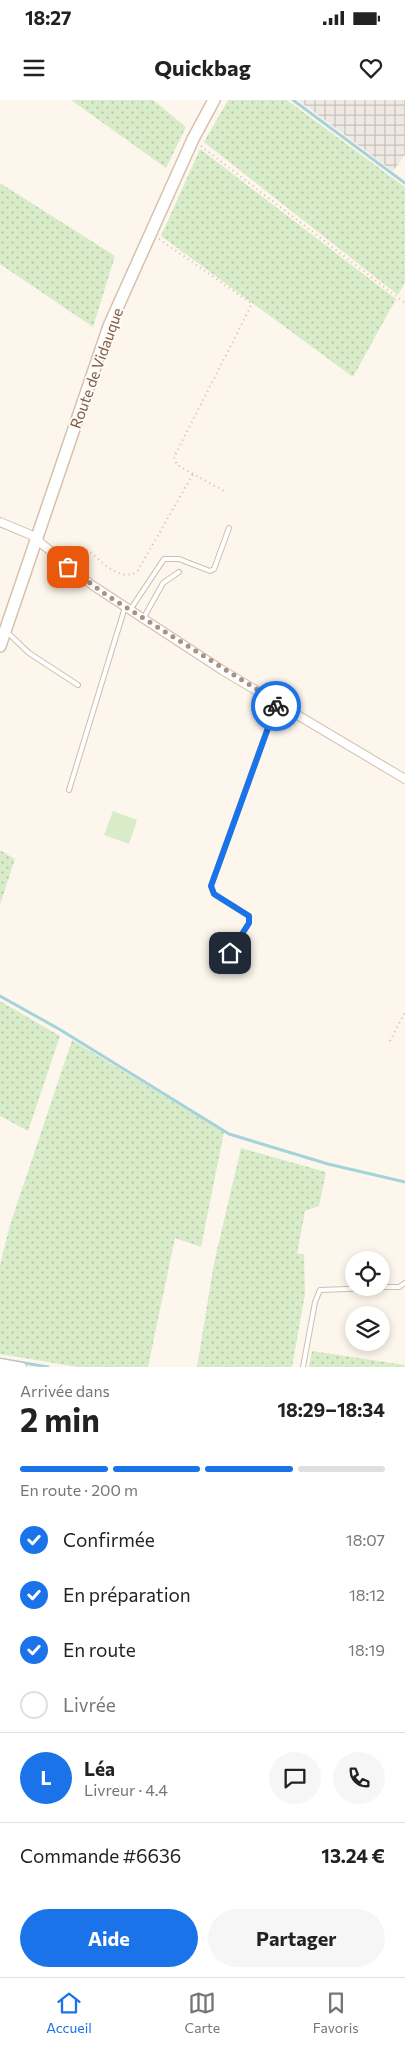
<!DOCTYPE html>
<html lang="fr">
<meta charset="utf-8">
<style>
body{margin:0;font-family:Commissioner,sans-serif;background:#f6f6f6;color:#222;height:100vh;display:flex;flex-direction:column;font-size:19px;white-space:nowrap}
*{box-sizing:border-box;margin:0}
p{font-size:16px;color:#767676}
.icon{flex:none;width:28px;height:28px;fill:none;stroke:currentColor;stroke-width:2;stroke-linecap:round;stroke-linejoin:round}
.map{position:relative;height:1267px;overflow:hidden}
.side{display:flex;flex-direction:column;background:#fff;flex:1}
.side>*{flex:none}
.controls{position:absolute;left:345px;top:1151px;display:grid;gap:10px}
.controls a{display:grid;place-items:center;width:45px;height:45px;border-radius:50%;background:#fff;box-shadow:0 2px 8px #0003;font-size:25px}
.pin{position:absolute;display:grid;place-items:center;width:42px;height:42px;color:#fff;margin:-21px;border-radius:10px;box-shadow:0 2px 8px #0006}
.courier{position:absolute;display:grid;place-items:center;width:50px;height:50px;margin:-25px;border:4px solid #1a73e8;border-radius:50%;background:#fff;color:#222;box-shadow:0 1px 6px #0007}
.summary em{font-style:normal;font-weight:700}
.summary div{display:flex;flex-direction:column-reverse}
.summary{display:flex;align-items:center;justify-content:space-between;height:85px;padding:0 20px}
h1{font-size:32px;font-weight:700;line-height:38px}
.bar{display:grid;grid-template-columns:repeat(4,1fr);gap:8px 5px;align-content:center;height:60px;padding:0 20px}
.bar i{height:6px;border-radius:4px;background:#e0e0e0}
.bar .on{background:#1a73e8}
.bar p{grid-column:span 4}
.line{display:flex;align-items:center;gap:12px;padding:0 20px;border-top:1px solid #e0e0e0}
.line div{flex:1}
.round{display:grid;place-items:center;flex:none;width:52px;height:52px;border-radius:26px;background:#f6f6f6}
ol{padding:0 20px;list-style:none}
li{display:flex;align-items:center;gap:15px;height:55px}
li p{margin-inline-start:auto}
li .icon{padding:5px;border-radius:50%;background:#1a73e8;color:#fff;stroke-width:4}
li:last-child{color:#767676}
li i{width:28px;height:28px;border:2px solid #e0e0e0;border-radius:50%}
.primary-button{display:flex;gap:10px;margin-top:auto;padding:10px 20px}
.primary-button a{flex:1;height:58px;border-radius:30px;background:#1a73e8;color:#fff;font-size:20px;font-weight:700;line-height:58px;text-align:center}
.primary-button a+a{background:#f6f6f6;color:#222}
.status{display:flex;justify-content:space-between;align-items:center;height:35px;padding:0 25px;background:#fff;direction:ltr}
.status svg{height:14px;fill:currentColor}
header{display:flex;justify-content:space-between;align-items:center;height:65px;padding:0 20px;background:#fff;font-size:22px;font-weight:700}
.tab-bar{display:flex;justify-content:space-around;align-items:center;height:70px;border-top:1px solid #e0e0e0;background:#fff;font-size:14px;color:#767676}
.tab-bar a{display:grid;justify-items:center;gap:2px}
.tab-bar .on{color:#1a73e8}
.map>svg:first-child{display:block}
</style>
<div class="status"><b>18:27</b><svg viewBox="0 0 49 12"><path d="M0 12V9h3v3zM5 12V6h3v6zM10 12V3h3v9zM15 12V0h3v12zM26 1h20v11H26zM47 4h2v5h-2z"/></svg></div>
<header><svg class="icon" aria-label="menu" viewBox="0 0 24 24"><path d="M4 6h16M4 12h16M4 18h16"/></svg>Quickbag<svg class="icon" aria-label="heart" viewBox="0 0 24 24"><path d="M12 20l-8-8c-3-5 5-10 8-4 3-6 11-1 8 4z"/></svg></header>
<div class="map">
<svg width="405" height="1267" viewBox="0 0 405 1267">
<defs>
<pattern id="industrial-grid" width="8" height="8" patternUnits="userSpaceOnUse" patternTransform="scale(1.25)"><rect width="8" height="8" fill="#efe9e4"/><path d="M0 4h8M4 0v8" fill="none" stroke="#c7c0bb"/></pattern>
<pattern id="grass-dots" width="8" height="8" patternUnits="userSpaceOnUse" patternTransform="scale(1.25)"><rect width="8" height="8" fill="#d8ecc9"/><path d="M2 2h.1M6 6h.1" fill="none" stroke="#b4c2a5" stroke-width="1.8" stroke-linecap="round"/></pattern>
</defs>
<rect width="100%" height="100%" fill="#fdf6ec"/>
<!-- industrial -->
<path fill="url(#industrial-grid)" d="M298 0H405V55L393 71Z"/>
<!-- grass -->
<g fill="url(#grass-dots)">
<path d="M71 0H153L186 27 166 68Z"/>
<path d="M228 0H287L405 87V182L398 195 204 42Z"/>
<path d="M200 49 396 199 353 277 161 136Z"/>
<path d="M0 83 115 156 93 227 0 164Z"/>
<path d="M0 750 15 759 0 805Z"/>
<path d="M0 901 60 936 28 1031 0 1016Z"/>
<path d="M72 940 224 1032 201 1147 175 1138 148 1267H78L0 1254V1165L10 1125Z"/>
<path d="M241 1048 326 1072 319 1106 305 1111 297 1154H304L305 1194 292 1267H197L214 1163Z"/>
<path d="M312 1251 405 1265V1267H309Z"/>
</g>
<!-- pitch -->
<path fill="#d8ecc9" d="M113 711 137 720 129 744 104 735Z"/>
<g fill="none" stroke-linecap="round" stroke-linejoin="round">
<!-- stream -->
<g stroke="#a5d3da" stroke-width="3">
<path d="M293 0 405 83"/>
<path d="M0 896 59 929 229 1034 328 1064 405 1082"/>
<path d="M0 1259 48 1267"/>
</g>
<defs>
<g id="lane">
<path d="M130 510 164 459H179L210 471 214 469 229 428"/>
<path d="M143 519 163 483 179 472"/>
<path d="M7 532 29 553 78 585"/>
<path d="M69 690 125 507"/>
<path d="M230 853 249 823V816L214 794 211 786 277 602"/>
<path d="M381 1187H399L405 1183"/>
<path d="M303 1267 315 1202 320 1190 374 1188"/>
</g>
<g id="street">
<path d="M0 422 31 435 92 485 222 570 405 679"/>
<path d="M0 1263 22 1267"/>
</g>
<path id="secondary" d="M0 546 109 226 193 39 214 0"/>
</defs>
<!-- lane casing -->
<use href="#lane" stroke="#d1beb0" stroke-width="6"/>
<!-- street casing -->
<use href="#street" stroke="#d1beb0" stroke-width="10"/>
<!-- secondary casing -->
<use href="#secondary" stroke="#d6c0b0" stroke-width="14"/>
<!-- path -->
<g stroke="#d9b8a5" stroke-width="2" stroke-dasharray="1 4" stroke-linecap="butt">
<path d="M201 46 405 203"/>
<path d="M159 139 251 203 250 208 174 357 177 365 226 392"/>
<path d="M67 454 88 450C101 461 119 482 137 472L193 374"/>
<path d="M390 941 405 912"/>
</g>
<!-- lane -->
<use href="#lane" stroke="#fff" stroke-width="4"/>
<!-- street -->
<use href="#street" stroke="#fff" stroke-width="8"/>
<!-- secondary -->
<use href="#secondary" stroke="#fff" stroke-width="11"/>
</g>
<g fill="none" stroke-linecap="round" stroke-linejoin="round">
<!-- done -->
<path stroke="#a89285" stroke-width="5" stroke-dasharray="0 9" d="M68 467 108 496 277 602 276 606"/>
<!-- route -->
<path stroke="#1a73e8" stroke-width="6" d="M230 853 249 823V816L214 794 211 786 276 606"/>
</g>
<g text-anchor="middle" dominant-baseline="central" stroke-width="4" stroke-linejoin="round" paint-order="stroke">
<!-- street labels -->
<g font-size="15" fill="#7a5c4d" stroke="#fffaf3">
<text transform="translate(96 268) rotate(-70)">Route de Vidauque</text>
</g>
</g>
</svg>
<div class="controls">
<a><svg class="icon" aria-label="locate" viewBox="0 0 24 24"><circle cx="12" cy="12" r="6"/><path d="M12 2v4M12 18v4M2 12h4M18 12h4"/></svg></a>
<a><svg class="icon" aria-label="layers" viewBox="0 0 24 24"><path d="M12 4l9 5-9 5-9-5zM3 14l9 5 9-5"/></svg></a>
</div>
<div class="pin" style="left:68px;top:467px;background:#ea580c"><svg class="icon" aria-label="bag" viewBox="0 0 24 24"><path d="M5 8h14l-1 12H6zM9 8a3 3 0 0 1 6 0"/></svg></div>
<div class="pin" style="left:230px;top:853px;background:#1f2937"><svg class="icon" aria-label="home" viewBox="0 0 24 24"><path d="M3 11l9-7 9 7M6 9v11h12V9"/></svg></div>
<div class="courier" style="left:276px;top:606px"><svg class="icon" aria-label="bike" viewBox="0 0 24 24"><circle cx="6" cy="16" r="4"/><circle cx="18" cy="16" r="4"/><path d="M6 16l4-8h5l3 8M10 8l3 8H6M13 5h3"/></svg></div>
</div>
<section class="side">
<div class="summary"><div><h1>2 min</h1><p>Arrivée dans</p></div><em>18:29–18:34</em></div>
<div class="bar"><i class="on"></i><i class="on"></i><i class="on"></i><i></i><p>En route · 200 m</p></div>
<ol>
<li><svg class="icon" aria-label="check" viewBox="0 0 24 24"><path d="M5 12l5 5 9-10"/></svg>Confirmée<p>18:07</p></li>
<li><svg class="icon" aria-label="check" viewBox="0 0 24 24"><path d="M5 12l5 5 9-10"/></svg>En préparation<p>18:12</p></li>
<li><svg class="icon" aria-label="check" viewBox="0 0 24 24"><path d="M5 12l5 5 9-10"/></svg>En route<p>18:19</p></li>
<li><i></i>Livrée</li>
</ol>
<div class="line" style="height:90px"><b class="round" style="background:#1a73e8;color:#fff">L</b><div><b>Léa</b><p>Livreur · 4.4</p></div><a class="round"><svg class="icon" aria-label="chat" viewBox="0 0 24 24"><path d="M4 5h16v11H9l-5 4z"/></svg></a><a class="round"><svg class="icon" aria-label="phone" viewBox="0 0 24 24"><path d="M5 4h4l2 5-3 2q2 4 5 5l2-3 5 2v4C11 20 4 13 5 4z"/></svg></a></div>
<div class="line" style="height:65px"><div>Commande #6636</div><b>13.24 €</b></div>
<div class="primary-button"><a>Aide</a><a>Partager</a></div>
</section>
<nav class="tab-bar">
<a class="on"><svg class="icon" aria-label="home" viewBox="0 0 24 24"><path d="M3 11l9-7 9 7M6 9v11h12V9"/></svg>Accueil</a>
<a><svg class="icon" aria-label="map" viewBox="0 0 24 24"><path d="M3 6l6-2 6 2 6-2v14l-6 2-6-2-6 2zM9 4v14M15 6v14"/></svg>Carte</a>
<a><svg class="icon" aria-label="saved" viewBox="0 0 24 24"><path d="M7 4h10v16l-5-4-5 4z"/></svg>Favoris</a>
</nav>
